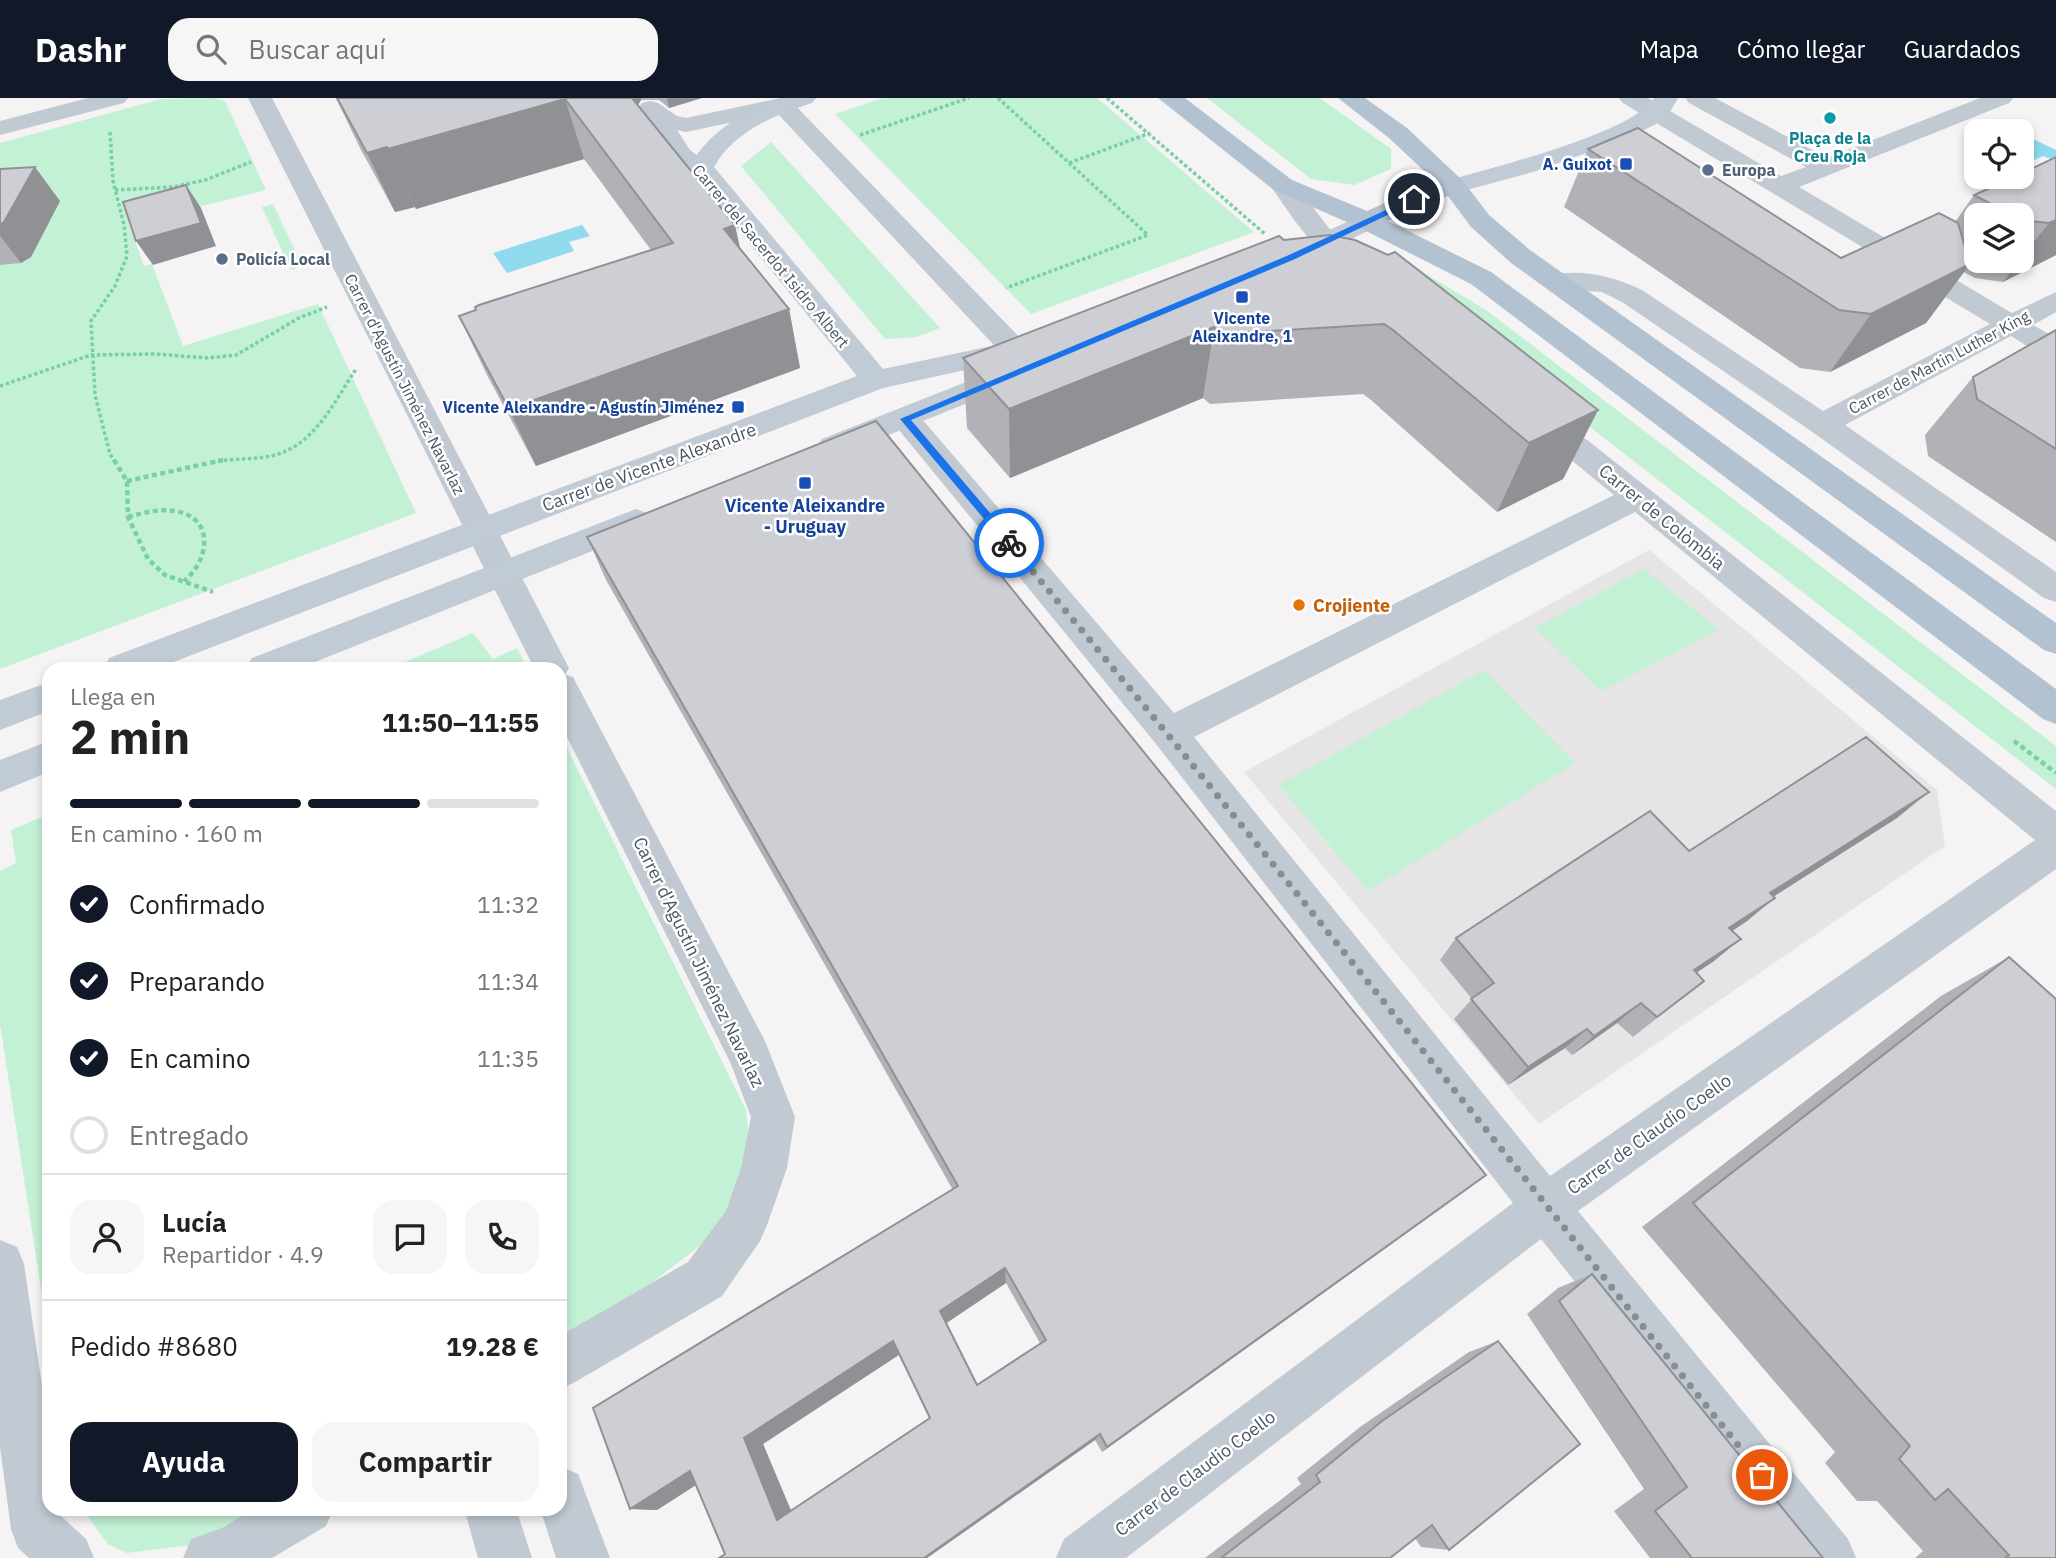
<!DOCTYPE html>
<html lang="es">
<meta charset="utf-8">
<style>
body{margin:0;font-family:"IBM Plex Sans",sans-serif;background:#f6f6f6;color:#222;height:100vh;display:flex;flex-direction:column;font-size:26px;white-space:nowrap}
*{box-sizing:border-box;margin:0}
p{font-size:23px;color:#767676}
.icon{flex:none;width:38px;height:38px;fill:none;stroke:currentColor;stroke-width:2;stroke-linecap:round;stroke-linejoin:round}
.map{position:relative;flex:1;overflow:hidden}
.panel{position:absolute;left:42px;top:564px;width:525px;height:854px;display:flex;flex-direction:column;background:#fff;border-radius:21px;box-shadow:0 4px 10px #0003}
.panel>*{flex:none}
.buttons{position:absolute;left:1964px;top:21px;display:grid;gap:14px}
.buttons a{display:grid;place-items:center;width:70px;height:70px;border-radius:14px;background:#fff;box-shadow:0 4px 10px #0003;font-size:35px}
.pin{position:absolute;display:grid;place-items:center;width:60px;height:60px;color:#fff;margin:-30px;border:4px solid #fff;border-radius:50%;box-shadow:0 2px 7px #0007}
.courier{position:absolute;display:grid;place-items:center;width:70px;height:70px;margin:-35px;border:5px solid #1a73e8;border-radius:50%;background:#fff;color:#222;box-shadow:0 2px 9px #0007}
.head em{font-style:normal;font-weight:700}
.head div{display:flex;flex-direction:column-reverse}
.head{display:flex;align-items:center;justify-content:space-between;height:119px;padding:0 28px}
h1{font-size:46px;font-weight:700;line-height:52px}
.bar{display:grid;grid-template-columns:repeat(4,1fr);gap:10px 7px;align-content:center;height:84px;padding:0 28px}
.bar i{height:9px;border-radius:5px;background:#e0e0e0}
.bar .on{background:#111827}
.bar p{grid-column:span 4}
.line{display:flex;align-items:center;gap:18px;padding:0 28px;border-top:2px solid #e0e0e0}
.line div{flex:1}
.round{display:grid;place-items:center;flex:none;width:74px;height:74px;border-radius:21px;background:#f6f6f6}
ol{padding:0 28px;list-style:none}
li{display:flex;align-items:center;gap:21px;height:77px}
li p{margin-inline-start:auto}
li .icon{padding:7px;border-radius:50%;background:#111827;color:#fff;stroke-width:4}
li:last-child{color:#767676}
li i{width:38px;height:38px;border:4px solid #e0e0e0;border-radius:50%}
.cta{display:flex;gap:14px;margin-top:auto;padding:14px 28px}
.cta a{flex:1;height:80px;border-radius:21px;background:#111827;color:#fff;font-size:28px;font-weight:700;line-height:80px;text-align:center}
.cta a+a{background:#f6f6f6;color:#222}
header{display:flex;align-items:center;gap:42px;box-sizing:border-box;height:98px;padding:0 35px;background:#111827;color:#fff}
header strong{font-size:33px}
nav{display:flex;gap:38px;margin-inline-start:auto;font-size:24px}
.search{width:490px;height:63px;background:#f6f6f6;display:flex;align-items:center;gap:18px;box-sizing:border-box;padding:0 24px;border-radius:21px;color:#767676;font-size:26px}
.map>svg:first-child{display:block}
</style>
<header>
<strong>Dashr</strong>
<div class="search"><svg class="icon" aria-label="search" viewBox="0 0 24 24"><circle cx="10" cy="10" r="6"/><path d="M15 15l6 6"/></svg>Buscar aquí</div>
<nav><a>Mapa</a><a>Cómo llegar</a><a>Guardados</a></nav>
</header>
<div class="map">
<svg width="2056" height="1460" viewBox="0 0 2056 1460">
<rect width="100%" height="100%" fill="#f5f3f3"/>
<!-- education -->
<path fill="#e6e4e5" d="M1649 452 1937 692 1945 748 1539 1026 1244 674Z"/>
<!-- green -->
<g fill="#c3f1d5">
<path d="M215 0 225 3 266 92 129 126 144 168 152 166 183 248 318 206 416 415 0 571V45L161 1Z"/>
<path d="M883 0H1097L1254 134 1031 216 835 16Z"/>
<path d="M1207 0H1320L1391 51V71L1354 87 1311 81Z"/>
<path d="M771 44 940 230 917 239 885 241 741 68Z"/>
<path d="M273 106 302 168 291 172 262 109Z"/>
<path d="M1389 159 1421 173 1486 212 2056 648V691L1599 336 1371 167Z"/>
<path d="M1644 471 1719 532 1601 593 1535 530Z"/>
<path d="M473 535 493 561 517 550 527 570H391Z"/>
<path d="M1484 572 1575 665 1368 793 1279 687Z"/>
<path d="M560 636 746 1012 750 1050 744 1083 715 1136 650 1186 560 1239Z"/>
<path d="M49 716V1242L0 926V773L16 765 11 732Z"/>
<path d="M82 1411H267L208 1445 127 1455 108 1446Z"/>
</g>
<!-- water -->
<g fill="#90daee">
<path d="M2022 38 2029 39 2056 52V63L2043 58 2021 68Z"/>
<path d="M582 127 590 138 569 144 574 153 507 175 493 155Z"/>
</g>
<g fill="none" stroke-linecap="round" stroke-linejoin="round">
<!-- path-far1 -->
<g stroke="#7ad0a6" stroke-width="3.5" stroke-dasharray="3.5 2.5" stroke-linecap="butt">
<path d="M998 0 1148 137 1006 190"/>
<path d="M1107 0 1265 136"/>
<path d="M110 34 113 83 124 127 127 158 115 188 91 223 95 297 110 356 115 364"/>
<path d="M860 37 969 0"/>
<path d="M1069 65 1150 35"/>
<path d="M115 92 173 89 205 82 251 64"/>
<path d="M0 288 91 257 155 256 208 260 236 257 299 220 327 209"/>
<path d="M212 364C232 360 252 362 271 358 314 349 334 304 356 271"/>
</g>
<!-- path -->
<g stroke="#7ad0a6" stroke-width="4.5" stroke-dasharray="5 3.5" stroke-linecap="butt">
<path d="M114 362 127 383 128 419 148 461 165 477 213 494"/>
<path d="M127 383 223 362"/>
<path d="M128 419C146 414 165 409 183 415 216 426 206 466 184 483"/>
<path d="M2014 643 2056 675"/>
</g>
<!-- street -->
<g fill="#c1cad2" fill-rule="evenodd">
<path d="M88 0H128L124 5 0 37V23Z"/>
<path d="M248 0H272L569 570 565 577 573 579 765 943 795 1019 787 1070 767 1127 760 1143 722 1198 577 1283 560 1291V1238L688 1164 726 1113 741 1070 751 1019 731 966 560 625V570H534Z"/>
<path d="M781 0 790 2 1025 245 1029 252 1025 259 1015 261 1005 259 777 15 686 34 677 32 690 52 714 70 710 75C675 84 654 34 638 10L642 5 650 3 658 5 677 18 686 20Z"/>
<path d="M1619 0H1648L1781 78 1806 69 1689 5 1685 0H1715L1827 60 1980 0H2013L2009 5 1799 89 2012 215 2056 194V214L2033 227 2056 240V262L2046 260 2011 238 1845 327 2056 474V504L2044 500 1811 333 1622 204 1602 194 1547 190 1543 184 1547 178C1579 170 1613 178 1642 192L1823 313 1990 226 1623 5Z"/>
<path d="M1283 79 1292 82 1335 138 1372 171 1368 177C1333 185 1288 113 1270 87L1274 82Z"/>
<path d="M1537 308 1548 311 2056 713V771L1578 1113 1848 1441 1856 1460H1795L1541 1141 1126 1460H1056L1064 1441 1513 1105 1156 646 890 321 894 314 905 311 916 314 1174 615 1614 397 1526 325 1522 318 1526 311ZM1635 414 2035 742 1550 1078 1194 639Z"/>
<path d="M0 1142 17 1149 24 1166 49 1335V1410H60L61 1418 86 1441 94 1460H29L18 1450 11 1431 0 1349Z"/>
<path d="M560 1368 578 1376 610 1460H556L540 1410H560Z"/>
<path d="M256 1410H334L326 1428 272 1460H183L191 1441 222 1430Z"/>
<path d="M464 1410H516L532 1460H478Z"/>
</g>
<!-- secondary -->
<g fill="#c1cbd6" fill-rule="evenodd">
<path d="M780 0H816L812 5C775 17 734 33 714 69L883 271 1015 243 1025 245 1029 252 1025 259 883 290 158 570H104L109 560 857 278 688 70C710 33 741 15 780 0Z"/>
<path d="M1654 0H1678L1666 21 1626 41 1533 74 1463 93 1454 96 1445 93 1441 88 1445 83C1488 71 1634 35 1654 0Z"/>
<path d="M1367 115 1376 117 1380 123 1376 129 1300 166 1290 168 1280 166 1277 160 1280 154Z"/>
<path d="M1014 265 1024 268 1029 275 1024 282 844 355 833 359 822 355 818 348 822 341Z"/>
<path d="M636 411 647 415 652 423 647 431 300 570H246L252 560Z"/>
<path d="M49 584V613L0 632V602Z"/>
<path d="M49 643V674L0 694V662Z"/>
</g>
<!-- primary -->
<path fill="#b3c2d1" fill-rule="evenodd" d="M1158 0H1185L1292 82 1367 113 1405 96 1437 85 1389 40 1338 0H1365L1407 30 1463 83 1489 117 1530 152 2056 525V556L2044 552 1510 164 1471 129 1448 98 1388 123 1491 174 2056 591V626L2043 621 1471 186 1358 129 1274 92Z"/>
</g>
<!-- wall -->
<g fill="#b0b2b7" fill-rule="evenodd">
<path d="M336 0H702L669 10 659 2H641L638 7 740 150 789 211 800 270 536 368 487 277 459 218 651 152 584 61 416 111 415 109 395 114 360 50Z"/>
<path d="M1588 51 1841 160 1955 124 1974 97 2056 59V157L2003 184 1975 180 1964 174 1926 225 1830 274 1800 270 1564 109ZM1976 117H2021V163H1976Z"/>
<path d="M0 71 60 103 31 159 21 165 0 167Z"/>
<path d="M1284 142 1598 312 1563 381 1497 414 1371 302 1363 296 1210 306 1203 300 1010 380 967 330 963 260Z"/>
<path d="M2056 232V444L1928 358 1925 337 1973 279Z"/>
<path d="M587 439 1458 1098 1102 1354 1095 1342 927 1460H719L725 1456 696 1387 657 1412 630 1411 953 1092 606 482ZM1006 1185 1040 1245 977 1287 946 1225ZM899 1256 930 1320 791 1413 763 1346Z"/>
<path d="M1897 720 1774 798 1747 823 1732 833 1714 863 1697 874 1704 883 1633 939 1617 925 1572 957 1565 950 1508 987 1454 921 1472 901 1440 862 1456 840 1689 753Z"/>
<path d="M2009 859 2056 1460H1915L1923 1453 1877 1403H1857L1825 1365 1835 1354 1642 1129 1941 898Z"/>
<path d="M1592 1176 1823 1460H1650L1614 1413 1644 1391 1527 1216 1558 1190Z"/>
<path d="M1498 1243 1449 1452 1421 1449 1415 1440 1390 1460H1205L1301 1386 1297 1380 1360 1329 1469 1254Z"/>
</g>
<!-- shaded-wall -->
<g fill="#909195">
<path d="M614 0H641V2L637 8Z"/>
<path d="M667 0H702L669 10Z"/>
<path d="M565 1 584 61 416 111 388 51Z"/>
<path d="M387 49 415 109 395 114 367 55Z"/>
<path d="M35 69 60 103 31 159 21 165 0 138V127Z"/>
<path d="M186 87 201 110 216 148 153 167 136 143Z"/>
<path d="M2056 122V157L2003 184 2019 163H2021V160L2049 125Z"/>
<path d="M735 127 748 187 724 131Z"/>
<path d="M1970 166 1926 225 1830 274 1871 216Z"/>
<path d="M789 211 800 270 536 368 509 311Z"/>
<path d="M1214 229 1203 300 1010 380 1009 311Z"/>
<path d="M1598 312 1563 381 1497 414 1529 345Z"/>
<path d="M1929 694 1897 720 1743 818 1770 795Z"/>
<path d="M1775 800 1747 823 1702 853 1729 830Z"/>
<path d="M1741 841 1714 863 1669 893 1694 872Z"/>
<path d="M1641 905 1617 925 1572 957 1594 938Z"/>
<path d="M1587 931 1565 950 1508 987 1528 969Z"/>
<path d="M1486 1077 1458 1098 1102 1354 1107 1349Z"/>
<path d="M1005 1170 1006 1185 945 1226 940 1213Z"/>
<path d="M893 1243 902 1255 763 1346 795 1422H777L744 1340Z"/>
<path d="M1100 1336 1095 1342 927 1460H924Z"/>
<path d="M690 1373 713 1376 657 1412 630 1411Z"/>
</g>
<!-- building -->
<g fill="#cdcfd5" stroke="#909195" stroke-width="2" fill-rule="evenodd">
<path d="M337 0H632L735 127 724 131 789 211 509 311 459 218 476 212 475 209 479 207 673 145 565 1 388 51 387 49 367 55Z"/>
<path d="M1638 30 1841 160 1939 115 1958 125 1970 166 1871 216 1839 212 1588 51Z"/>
<path d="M2056 59V122L2049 125 2021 122V117H2012L1974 97 2015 79H2021V76Z"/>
<path d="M35 69 4 124 0 127V71Z"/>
<path d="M186 87 201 125 136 143 123 104Z"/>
<path d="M1330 137 1355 142 1388 157 1395 154 1598 312 1529 345 1393 232 1384 226 1221 236 1214 229 1009 311 963 260 1279 138 1284 142Z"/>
<path d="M2056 232V351L1977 301 1973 279Z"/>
<path d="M876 323 1486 1077 1107 1349 1100 1336 924 1460H719L725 1456 690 1373 630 1411 593 1310 958 1088 587 439ZM1005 1170 1046 1242 977 1287 940 1213ZM893 1243 930 1320 777 1422 744 1340Z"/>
<path d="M1866 639 1929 694 1770 795 1775 800 1729 830 1741 841 1694 872 1704 883 1657 919 1641 905 1594 938 1587 931 1528 969 1471 901 1494 885 1456 840 1650 713 1689 753Z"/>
<path d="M2009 859 2056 901V1460H2005L2009 1457 1948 1391 1935 1402 1899 1361 1910 1348 1693 1105Z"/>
<path d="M1592 1176 1823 1460H1692L1655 1413 1687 1389 1559 1203Z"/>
<path d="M1498 1243 1580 1346 1449 1452 1432 1427 1390 1460H1221L1320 1384 1316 1377 1382 1323Z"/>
</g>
<!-- route -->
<path fill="#1a73e8" d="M1414 99 1417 103 1295 161 911 322 1013 442V447H1006L900 321 1289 157Z"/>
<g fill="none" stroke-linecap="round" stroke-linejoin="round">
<!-- done -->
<path stroke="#868d94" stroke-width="7" stroke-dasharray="0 12.6" d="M1009 445C1266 751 1512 1066 1762 1377"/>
</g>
<!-- markers -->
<circle fill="#0f9aa8" stroke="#fff" stroke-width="2.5" cx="1830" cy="20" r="7"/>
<g fill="#1a4fb4" stroke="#fff" stroke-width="2.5">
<rect x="1619" y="59" width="14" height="14" rx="3.5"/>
<rect x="1235" y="192" width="14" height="14" rx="3.5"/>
<rect x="731" y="302" width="14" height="14" rx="3.5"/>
<rect x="798" y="378" width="14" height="14" rx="3.5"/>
</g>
<g fill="#5c6f8a" stroke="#fff" stroke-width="2.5">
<circle cx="1708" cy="72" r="7"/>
<circle cx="222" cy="161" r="7"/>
</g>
<circle fill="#e8710a" stroke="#fff" stroke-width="2.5" cx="1299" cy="507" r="7"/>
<g text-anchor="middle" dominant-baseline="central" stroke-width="5" stroke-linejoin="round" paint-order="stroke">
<!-- far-culture labels -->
<g font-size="16" font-weight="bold" fill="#0d838f" stroke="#fff">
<text x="1830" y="40">Plaça de la<tspan x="1830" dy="18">Creu Roja</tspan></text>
</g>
<!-- far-transit labels -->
<g font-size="16" font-weight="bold" fill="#164399" stroke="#fff" text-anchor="end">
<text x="1612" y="66">A. Guixot</text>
<text x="1242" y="220" text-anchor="middle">Vicente<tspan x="1242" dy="18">Aleixandre, 1</tspan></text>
<text x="724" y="309">Vicente Aleixandre - Agustín Jiménez</text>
</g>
<!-- far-service labels -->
<g font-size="16" font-weight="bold" fill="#4e5e75" stroke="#fff" text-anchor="start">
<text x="1722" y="72">Europa</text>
<text x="236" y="161">Policía Local</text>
</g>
<!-- far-street labels -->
<g font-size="16" fill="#4a5661" stroke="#fff">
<text transform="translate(771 158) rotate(50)">Carrer del Sacerdot Isidro Albert</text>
<text transform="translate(1939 264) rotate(-28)">Carrer de Martin Luther King</text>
<text transform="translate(405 286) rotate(63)">Carrer d'Agustín Jiménez Navarlaz</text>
</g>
<!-- street labels -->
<g font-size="18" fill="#4a5661" stroke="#fff">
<text transform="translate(649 369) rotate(-20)">Carrer de Vicente Alexandre</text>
<text transform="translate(1662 419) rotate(39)">Carrer de Colòmbia</text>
<text transform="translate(699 864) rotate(64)">Carrer d'Agustín Jiménez Navarlaz</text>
<text transform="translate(1649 1036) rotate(-35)">Carrer de Claudio Coello</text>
<text transform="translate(1195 1375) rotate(-37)">Carrer de Claudio Coello</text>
</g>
<!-- transit labels -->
<g font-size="18" font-weight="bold" fill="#164399" stroke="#fff">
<text x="805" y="407">Vicente Aleixandre<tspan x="805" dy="21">- Uruguay</tspan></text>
</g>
<!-- food labels -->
<g font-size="18" font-weight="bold" fill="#c56008" stroke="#fff" text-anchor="start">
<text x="1313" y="507">Crojiente</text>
</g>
</g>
</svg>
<div class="buttons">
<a><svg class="icon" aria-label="locate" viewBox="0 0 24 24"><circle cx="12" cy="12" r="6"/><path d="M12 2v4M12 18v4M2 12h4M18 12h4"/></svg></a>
<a><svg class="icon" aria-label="layers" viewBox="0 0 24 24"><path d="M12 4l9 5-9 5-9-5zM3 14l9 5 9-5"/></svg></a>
</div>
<div class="pin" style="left:1762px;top:1377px;background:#ea580c"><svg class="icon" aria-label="bag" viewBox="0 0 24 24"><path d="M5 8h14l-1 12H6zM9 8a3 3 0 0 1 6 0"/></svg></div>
<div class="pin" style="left:1414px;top:101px;background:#1f2937"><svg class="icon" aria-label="home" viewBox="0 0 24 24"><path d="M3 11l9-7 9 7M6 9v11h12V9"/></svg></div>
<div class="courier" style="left:1009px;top:445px"><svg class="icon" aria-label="bike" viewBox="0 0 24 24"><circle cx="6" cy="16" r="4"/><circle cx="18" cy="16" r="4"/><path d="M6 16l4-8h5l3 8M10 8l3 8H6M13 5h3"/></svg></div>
<section class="panel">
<div class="head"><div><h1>2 min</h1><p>Llega en</p></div><em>11:50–11:55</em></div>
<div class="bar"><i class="on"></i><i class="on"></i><i class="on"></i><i></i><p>En camino · 160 m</p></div>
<ol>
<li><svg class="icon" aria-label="check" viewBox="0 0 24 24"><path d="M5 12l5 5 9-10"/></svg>Confirmado<p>11:32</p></li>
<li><svg class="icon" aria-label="check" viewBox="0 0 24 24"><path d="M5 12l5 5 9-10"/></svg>Preparando<p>11:34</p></li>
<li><svg class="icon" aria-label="check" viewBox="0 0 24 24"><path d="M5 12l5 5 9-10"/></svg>En camino<p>11:35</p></li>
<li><i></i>Entregado</li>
</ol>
<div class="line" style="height:126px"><a class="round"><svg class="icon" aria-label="person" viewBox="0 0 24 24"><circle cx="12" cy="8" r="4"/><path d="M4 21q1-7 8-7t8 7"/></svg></a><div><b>Lucía</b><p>Repartidor · 4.9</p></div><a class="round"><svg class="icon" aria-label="chat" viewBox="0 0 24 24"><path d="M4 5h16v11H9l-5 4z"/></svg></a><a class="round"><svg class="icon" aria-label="phone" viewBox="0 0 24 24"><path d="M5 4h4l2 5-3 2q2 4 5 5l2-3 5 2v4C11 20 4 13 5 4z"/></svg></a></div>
<div class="line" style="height:91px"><div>Pedido #8680</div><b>19.28 €</b></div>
<div class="cta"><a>Ayuda</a><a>Compartir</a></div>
</section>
</div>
